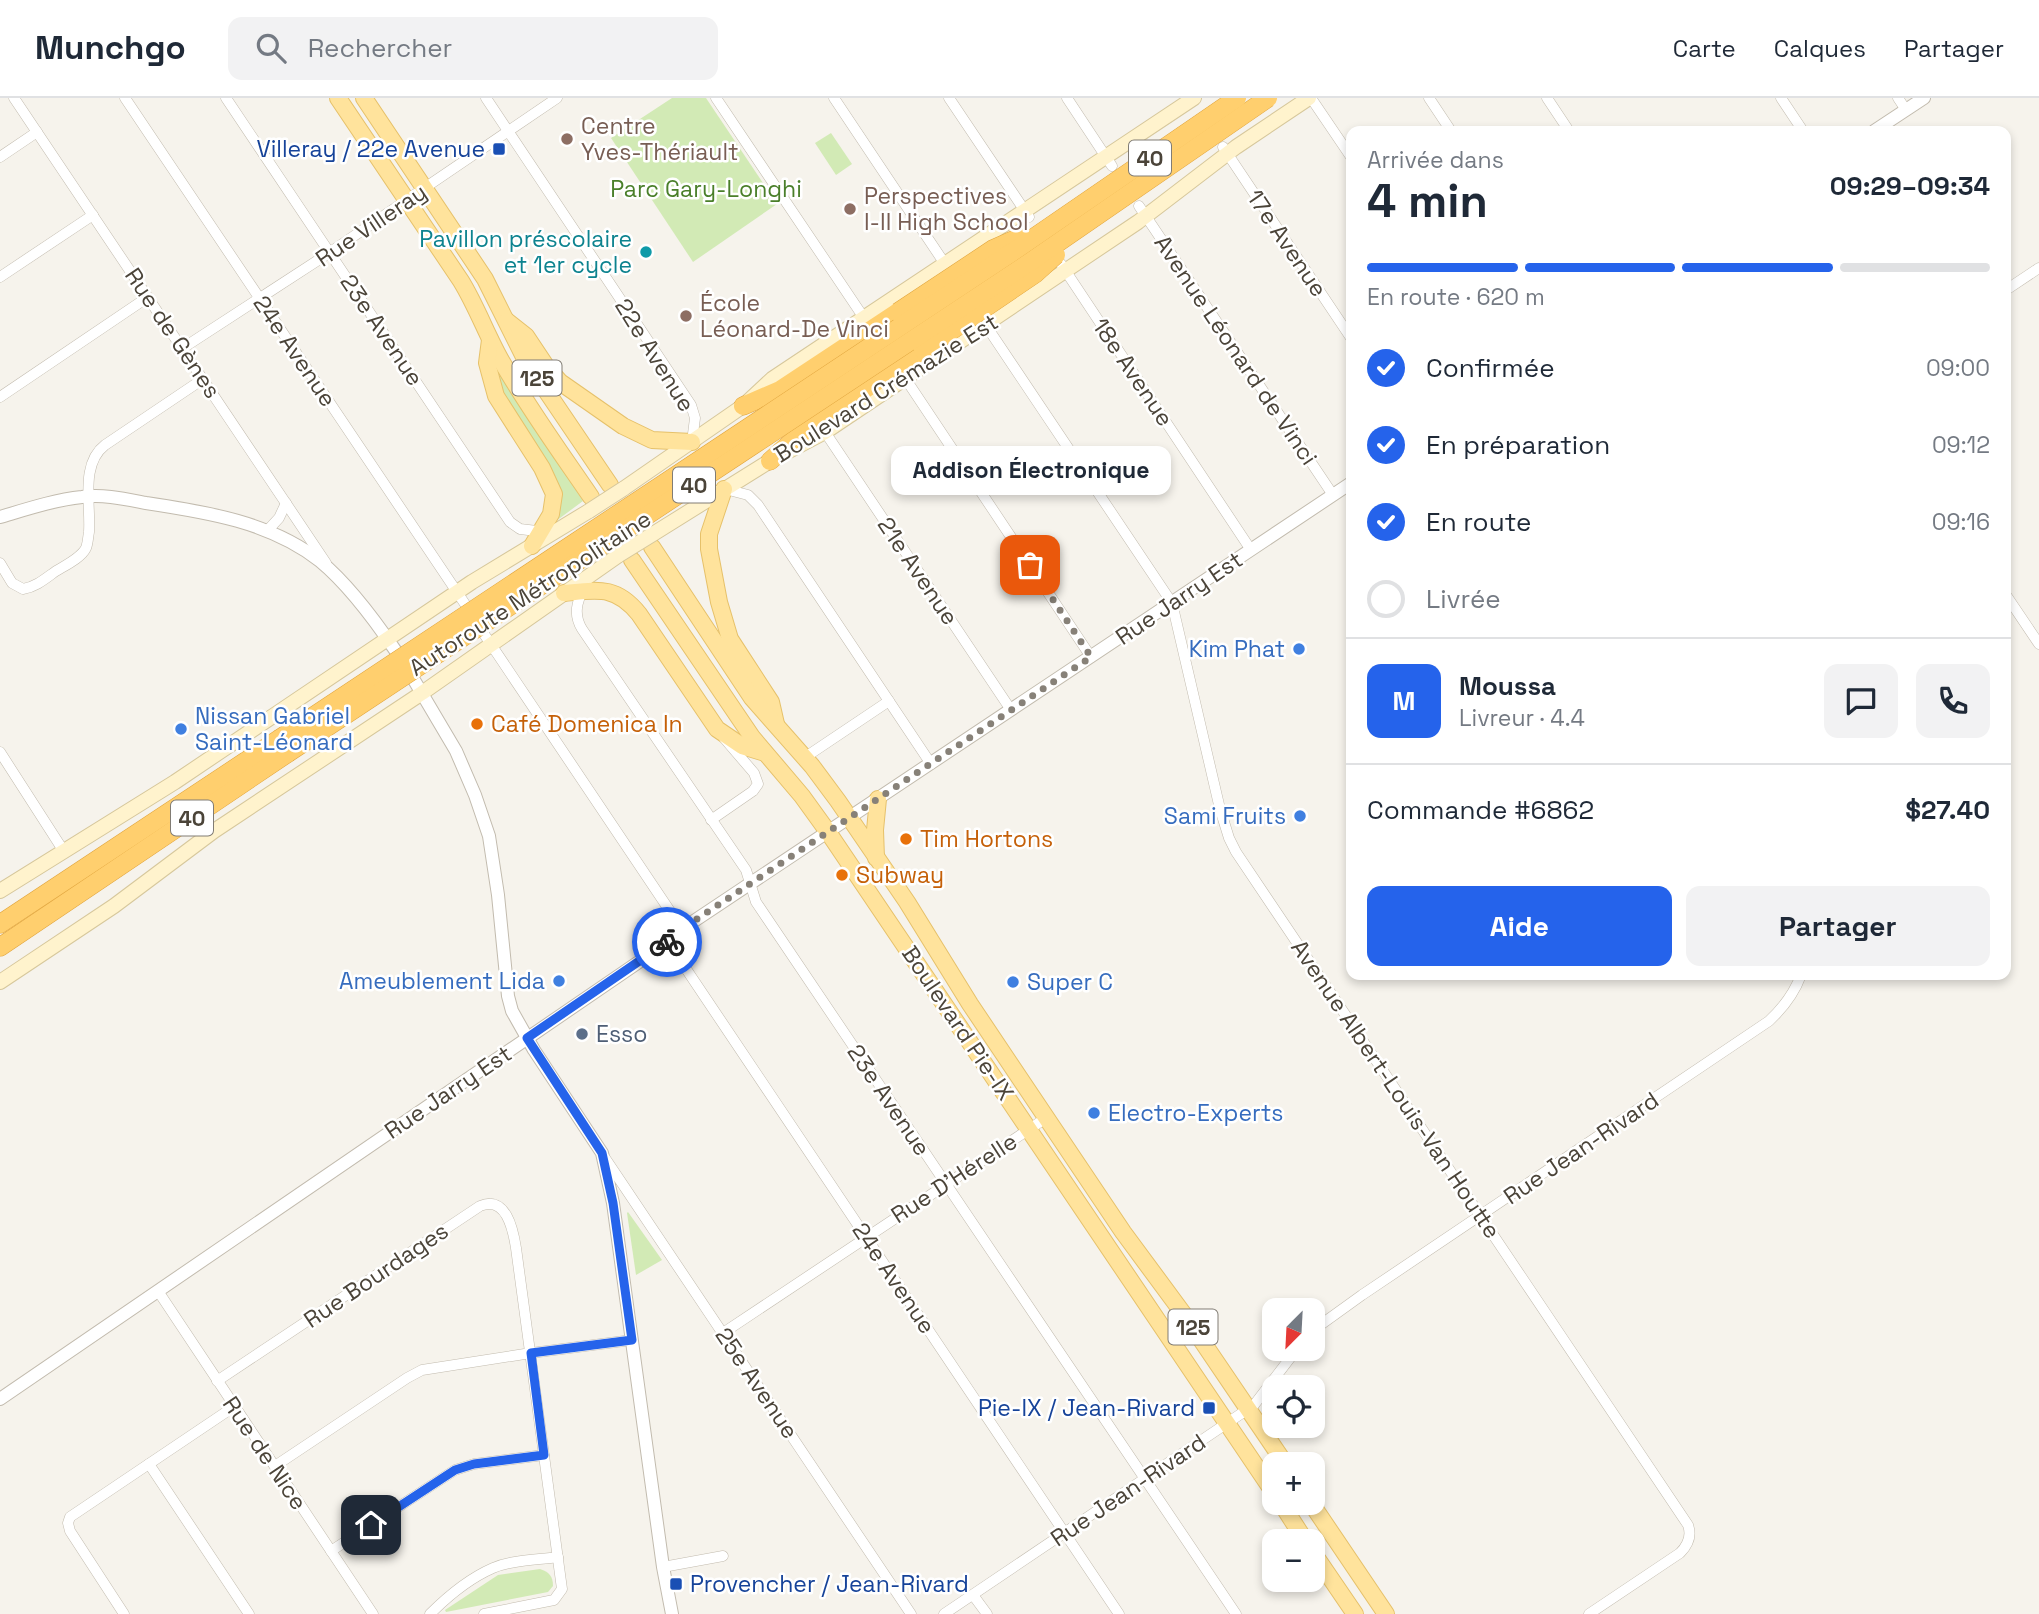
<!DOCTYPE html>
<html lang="fr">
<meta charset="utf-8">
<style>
body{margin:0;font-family:"Space Grotesk",sans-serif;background:#f2f2f3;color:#1f2937;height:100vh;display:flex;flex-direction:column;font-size:26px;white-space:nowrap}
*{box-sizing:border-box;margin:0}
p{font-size:23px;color:#747a83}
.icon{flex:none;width:38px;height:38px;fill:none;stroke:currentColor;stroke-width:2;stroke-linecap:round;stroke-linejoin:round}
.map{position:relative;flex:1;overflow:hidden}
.sheet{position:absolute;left:1346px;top:28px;width:665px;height:854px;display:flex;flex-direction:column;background:#fff;border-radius:14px;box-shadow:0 4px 10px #0003}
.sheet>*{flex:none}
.needle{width:46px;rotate:204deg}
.fabs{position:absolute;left:1262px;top:1200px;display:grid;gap:14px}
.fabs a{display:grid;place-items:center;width:63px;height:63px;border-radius:14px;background:#fff;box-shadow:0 4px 10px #0003;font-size:35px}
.pin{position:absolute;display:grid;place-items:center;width:60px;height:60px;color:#fff;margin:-30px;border-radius:14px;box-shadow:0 4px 10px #0006}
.courier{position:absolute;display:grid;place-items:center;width:70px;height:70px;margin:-35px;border:5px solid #2563eb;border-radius:50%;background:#fff;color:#222;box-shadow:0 2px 9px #0007}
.bubble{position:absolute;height:49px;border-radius:14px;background:#fff;box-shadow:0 4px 10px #0003;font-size:23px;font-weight:800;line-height:49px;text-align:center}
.head em{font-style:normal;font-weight:800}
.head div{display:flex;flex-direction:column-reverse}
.head{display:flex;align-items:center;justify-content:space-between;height:119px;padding:0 21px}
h1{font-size:46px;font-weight:800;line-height:52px}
.bar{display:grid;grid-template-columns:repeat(4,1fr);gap:10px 7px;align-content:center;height:84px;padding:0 21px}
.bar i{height:9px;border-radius:5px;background:#e0e1e3}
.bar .current{background:#2563eb}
.bar p{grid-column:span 4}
.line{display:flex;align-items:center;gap:18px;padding:0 21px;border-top:2px solid #e0e1e3}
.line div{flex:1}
.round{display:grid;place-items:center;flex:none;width:74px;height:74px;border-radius:14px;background:#f2f2f3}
ol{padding:0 21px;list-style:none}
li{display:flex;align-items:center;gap:21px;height:77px}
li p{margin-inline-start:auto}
li .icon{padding:7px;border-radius:50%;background:#2563eb;color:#fff;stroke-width:4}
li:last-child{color:#747a83}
li i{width:38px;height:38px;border:4px solid #e0e1e3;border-radius:50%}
.button{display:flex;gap:14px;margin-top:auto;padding:14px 21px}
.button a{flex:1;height:80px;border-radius:14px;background:#2563eb;color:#fff;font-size:28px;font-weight:800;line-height:80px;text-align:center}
.button a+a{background:#f2f2f3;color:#1f2937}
header{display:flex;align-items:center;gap:42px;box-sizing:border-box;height:98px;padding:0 35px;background:#fff;border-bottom:2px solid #e0e1e3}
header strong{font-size:33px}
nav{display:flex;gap:38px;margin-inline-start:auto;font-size:24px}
.search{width:490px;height:63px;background:#f2f2f3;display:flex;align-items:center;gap:18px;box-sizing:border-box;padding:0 24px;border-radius:14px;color:#747a83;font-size:26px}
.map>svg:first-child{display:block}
</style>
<header>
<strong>Munchgo</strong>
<div class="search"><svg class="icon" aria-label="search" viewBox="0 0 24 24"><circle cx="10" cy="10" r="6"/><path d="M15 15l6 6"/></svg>Rechercher</div>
<nav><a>Carte</a><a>Calques</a><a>Partager</a></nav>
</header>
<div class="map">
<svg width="2039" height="1516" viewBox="0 0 2039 1516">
<rect width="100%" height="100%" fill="#f6f3ec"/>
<!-- green -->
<g fill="#d2eab5">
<path d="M672 0H706L777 106 693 164 611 40Z"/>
<path d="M831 35 852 66 836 77 815 45Z"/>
<path d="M495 267 583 403 556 423 557 415 505 304Z"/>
<path d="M628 1114 662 1162 636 1177 627 1115Z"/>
<path d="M540 1471C549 1474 553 1478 553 1488L548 1494 446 1514 445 1512 498 1477Z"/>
</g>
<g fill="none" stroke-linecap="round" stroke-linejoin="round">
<defs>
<g id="minor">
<path d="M14 0 326 465"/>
<path d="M125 0 465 506"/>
<path d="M226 0 510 424 520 431 545 434"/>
<path d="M486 0 691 307 695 320 692 344"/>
<path d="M716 0 864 220"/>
<path d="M834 0 947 169"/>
<path d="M949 0 1029 119"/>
<path d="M1067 0 1112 68"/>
<path d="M1311 0 1351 59"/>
<path d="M1429 0 1451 33"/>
<path d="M1547 0 1569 33"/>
<path d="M1781 0 1803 33"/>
<path d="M1898 0 1906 12"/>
<path d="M1223 49 1351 240"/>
<path d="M0 59 37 34"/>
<path d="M1139 108 1333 397"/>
<path d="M1061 166 1251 452"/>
<path d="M0 179 93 117"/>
<path d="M2006 192 2039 170"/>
<path d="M983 223 1172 505 1220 711 1229 740 1236 754 1688 1427C1692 1438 1688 1447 1680 1455L1589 1516"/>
<path d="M183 250 323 159 557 0"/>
<path d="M905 280 1091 559"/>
<path d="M0 299 148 199"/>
<path d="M825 334 1011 612"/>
<path d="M725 391 748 397 758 407 931 666"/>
<path d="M267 433 279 420 286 405"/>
<path d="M0 465 12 485 23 491C36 489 46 480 56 473 66 467 81 460 86 450 88 445 88 439 89 434 91 407 80 366 105 347L203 281"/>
<path d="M584 489C577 504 573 516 582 531L746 772 756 804 1236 1516"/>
<path d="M2006 497 2039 546"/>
<path d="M484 536 682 831"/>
<path d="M0 654 63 752"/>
<path d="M804 660 889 603"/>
<path d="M711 722 753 693 758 686 754 675 724 640"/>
<path d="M668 844 1119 1516"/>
<path d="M605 1060 911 1516"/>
<path d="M158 1193 373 1516"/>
<path d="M1312 1233 1362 1197 1769 923C1784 909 1794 896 1801 877"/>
<path d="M723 1235 1046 1020"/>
<path d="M217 1283 480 1108C506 1097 513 1131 516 1150L562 1491 554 1502 484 1516"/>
<path d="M149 1366 249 1516"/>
<path d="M275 1368 407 1280 422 1272 531 1255 632 1242"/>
<path d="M331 1453 455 1372 474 1366 544 1357"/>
<path d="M663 1469 723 1458"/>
<path d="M973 1497 987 1516"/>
<path d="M124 1516 70 1433 68 1425 70 1419 235 1308"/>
<path d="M430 1516C447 1499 470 1480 493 1470 512 1462 537 1462 558 1459"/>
<path d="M944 1516 1254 1307 1297 1251"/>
</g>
<g id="tertiary">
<path d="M1874 33 1924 0"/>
<path d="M0 419C27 411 54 402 82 399 103 396 125 401 146 405 206 414 271 424 320 463 349 487 374 521 395 552"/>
<path d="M414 582 456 653 475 697 489 738 498 797 508 898 512 913 534 952 602 1055 613 1105 663 1469 672 1516"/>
<path d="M0 1301 668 844 682 831 1351 385"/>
</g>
<g id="secondary">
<path d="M623 391 743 308 772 281 1194 0"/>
<path d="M653 436 770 363 825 334 1138 124 1236 49 1309 0"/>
<path d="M0 793 175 684 472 484 589 413"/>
<path d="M0 884 114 808 214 733 422 595 619 457"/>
</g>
<g id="primary">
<path d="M338 0 461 183C477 209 487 238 502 264 529 311 561 355 591 399"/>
<path d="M364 0 485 181 526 263 610 387"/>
<path d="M507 223 526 238 546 268 560 284 623 328 652 342 692 344"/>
<path d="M490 242 487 265 496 298 542 370 554 396 551 416 532 448"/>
<path d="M724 391 709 436V451L719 504 730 541 771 604 776 626"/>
<path d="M652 449 752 600 812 668 838 703 907 804 970 906 1123 1134 1185 1218 1286 1367"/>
<path d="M632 462 752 639 802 698 828 734 1274 1395"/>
<path d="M564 495C597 492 616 487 639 516L717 631 742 648 765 655"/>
<path d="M876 760 875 732 878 701"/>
<path d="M1281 1405 1306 1444"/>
<path d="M1311 1405 1386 1516"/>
<path d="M1312 1453 1355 1516"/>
</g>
<g id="motorway">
<path d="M743 308 780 292 898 214"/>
<path d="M770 363 806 331 923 252"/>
<path d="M0 826 279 641"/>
<path d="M0 849 288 655"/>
</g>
</defs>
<!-- minor casing -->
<use href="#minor" stroke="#c2bbae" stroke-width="11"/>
<!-- tertiary casing -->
<use href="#tertiary" stroke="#c2bbae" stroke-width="14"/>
<!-- secondary casing -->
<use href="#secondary" stroke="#d6c79b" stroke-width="16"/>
<!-- primary casing -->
<use href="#primary" stroke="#e6c16a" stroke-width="18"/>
<!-- motorway casing -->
<use href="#motorway" stroke="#e0a43c" stroke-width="19"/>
<!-- minor -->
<use href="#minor" stroke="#fff" stroke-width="10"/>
<!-- tertiary -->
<use href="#tertiary" stroke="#fff" stroke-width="12"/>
<!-- secondary -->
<use href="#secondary" stroke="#fff3cd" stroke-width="14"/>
<!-- primary -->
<use href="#primary" stroke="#ffe39c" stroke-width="16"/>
<!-- motorway -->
<use href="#motorway" stroke="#ffcf6e" stroke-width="18"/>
<defs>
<g id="secondary-bridge">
<path d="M589 413 623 391"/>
<path d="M619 457 653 436"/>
</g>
<g id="motorway-bridge">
<path d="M898 214 993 151 1022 138"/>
<path d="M923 252 1035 176 1056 157"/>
<path d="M279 641 1017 151 1237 0"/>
<path d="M288 655 1030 164 1268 0"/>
</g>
</defs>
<!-- secondary-bridge casing -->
<use href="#secondary-bridge" stroke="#d6c79b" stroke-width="16" stroke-linecap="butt"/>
<!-- motorway-bridge casing -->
<use href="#motorway-bridge" stroke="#e0a43c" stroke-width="19" stroke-linecap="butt"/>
<!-- secondary-bridge -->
<use href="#secondary-bridge" stroke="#fff3cd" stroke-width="14"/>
<!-- motorway-bridge -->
<use href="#motorway-bridge" stroke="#ffcf6e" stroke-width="18"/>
</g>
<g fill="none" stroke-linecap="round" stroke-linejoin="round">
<!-- done -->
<path stroke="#878178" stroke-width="7" stroke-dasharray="0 12.6" d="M667 844 682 831 1091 559 1030 467"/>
<!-- route -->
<path stroke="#2563eb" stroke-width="9" d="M371 1427 455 1372 474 1366 544 1357 531 1255 632 1242 613 1105 602 1055 527 940 667 844"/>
</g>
<!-- markers -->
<g fill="#8d6e63" stroke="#fff" stroke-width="2.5">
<circle cx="567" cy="41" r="7"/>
<circle cx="850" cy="111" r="7"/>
<circle cx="686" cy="218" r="7"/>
</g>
<g fill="#1a4fb4" stroke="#fff" stroke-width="2.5">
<rect x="492" y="44" width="14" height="14" rx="3.5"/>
<rect x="1202" y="1303" width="14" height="14" rx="3.5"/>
<rect x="669" y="1479" width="14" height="14" rx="3.5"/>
</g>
<circle fill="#0f9aa8" stroke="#fff" stroke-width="2.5" cx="646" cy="154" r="7"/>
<g fill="#3f7fe0" stroke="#fff" stroke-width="2.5">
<circle cx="1299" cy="551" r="7"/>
<circle cx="181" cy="631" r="7"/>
<circle cx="1300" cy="718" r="7"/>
<circle cx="559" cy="883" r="7"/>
<circle cx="1013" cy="884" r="7"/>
<circle cx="1094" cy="1015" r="7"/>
</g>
<g fill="#e8710a" stroke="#fff" stroke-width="2.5">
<circle cx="477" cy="626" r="7"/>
<circle cx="906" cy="741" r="7"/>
<circle cx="842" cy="777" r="7"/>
</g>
<circle fill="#5c6f8a" stroke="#fff" stroke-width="2.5" cx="582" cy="936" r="7"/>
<g text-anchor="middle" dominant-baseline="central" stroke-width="5" stroke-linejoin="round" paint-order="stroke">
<!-- shield labels -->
<g fill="#fff" stroke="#817c74" stroke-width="2">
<rect x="1129" y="42.5" width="42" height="35" rx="5"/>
<rect x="512.5" y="262.5" width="49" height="35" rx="5"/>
<rect x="673" y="369.5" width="42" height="35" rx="5"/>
<rect x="171" y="702.5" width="42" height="35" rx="5"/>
<rect x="1168.5" y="1211.5" width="49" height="35" rx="5"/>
</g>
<g font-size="21" font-weight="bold" fill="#4b4439">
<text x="1150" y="60">40</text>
<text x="537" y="280">125</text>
<text x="694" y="387">40</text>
<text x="192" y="720">40</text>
<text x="1193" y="1229">125</text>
</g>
<!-- education labels -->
<g font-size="23" fill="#785e54" stroke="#fff" text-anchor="start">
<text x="581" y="28">Centre<tspan x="581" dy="26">Yves-Thériault</tspan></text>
<text x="864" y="98">Perspectives<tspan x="864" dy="26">I-II High School</tspan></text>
<text x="700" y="205">École<tspan x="700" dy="26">Léonard-De Vinci</tspan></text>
</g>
<!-- transit labels -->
<g font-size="23" fill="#164399" stroke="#fff" text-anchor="end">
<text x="485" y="51">Villeray / 22e Avenue</text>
<text x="1195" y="1310">Pie-IX / Jean-Rivard</text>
<text x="690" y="1486" text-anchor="start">Provencher / Jean-Rivard</text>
</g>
<!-- park labels -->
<g font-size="23" fill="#4a7f2a" stroke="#fff">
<text x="706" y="91">Parc Gary-Longhi</text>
</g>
<!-- street labels -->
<g font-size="23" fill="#4b4439" stroke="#fff">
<text transform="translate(371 127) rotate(-34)">Rue Villeray</text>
<text transform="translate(1287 145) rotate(56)">17e Avenue</text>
<text transform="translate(382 232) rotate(56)">23e Avenue</text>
<text transform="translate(173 235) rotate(56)">Rue de Gènes</text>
<text transform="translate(1236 252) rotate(56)">Avenue Léonard de Vinci</text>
<text transform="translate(295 253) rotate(56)">24e Avenue</text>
<text transform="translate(655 257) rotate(58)">22e Avenue</text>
<text transform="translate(1133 274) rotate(56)">18e Avenue</text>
<text transform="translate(886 290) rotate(-32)">Boulevard Crémazie Est</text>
<text transform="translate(918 473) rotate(56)">21e Avenue</text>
<text transform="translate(530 495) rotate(-33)">Autoroute Métropolitaine</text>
<text transform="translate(1179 500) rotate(-34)">Rue Jarry Est</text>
<text transform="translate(958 925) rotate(56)">Boulevard Pie-IX</text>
<text transform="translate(1396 991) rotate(56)">Avenue Albert-Louis-Van Houtte</text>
<text transform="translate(448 994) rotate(-34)">Rue Jarry Est</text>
<text transform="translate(889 1002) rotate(56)">23e Avenue</text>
<text transform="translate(1581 1050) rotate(-34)">Rue Jean-Rivard</text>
<text transform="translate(954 1080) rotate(-33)">Rue D'Hérelle</text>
<text transform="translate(376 1177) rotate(-34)">Rue Bourdages</text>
<text transform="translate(894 1180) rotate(56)">24e Avenue</text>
<text transform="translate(757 1285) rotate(56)">25e Avenue</text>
<text transform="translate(265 1355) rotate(56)">Rue de Nice</text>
<text transform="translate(1128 1392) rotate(-34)">Rue Jean-Rivard</text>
</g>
<!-- culture labels -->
<g font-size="23" fill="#0d838f" stroke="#fff" text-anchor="end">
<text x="632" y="141">Pavillon préscolaire<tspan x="632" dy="26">et 1er cycle</tspan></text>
</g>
<!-- shop labels -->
<g font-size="23" fill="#366cbe" stroke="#fff" text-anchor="end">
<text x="1285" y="551">Kim Phat</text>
<text x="195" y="618" text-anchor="start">Nissan Gabriel<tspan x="195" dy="26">Saint-Léonard</tspan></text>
<text x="1286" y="718">Sami Fruits</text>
<text x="545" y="883">Ameublement Lida</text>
<text x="1027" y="884" text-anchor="start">Super C</text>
<text x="1108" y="1015" text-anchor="start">Electro-Experts</text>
</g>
<!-- food labels -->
<g font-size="23" fill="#c56008" stroke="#fff" text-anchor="start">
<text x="491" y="626">Café Domenica In</text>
<text x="920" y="741">Tim Hortons</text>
<text x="856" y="777">Subway</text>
</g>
<!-- service labels -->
<g font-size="23" fill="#4e5e75" stroke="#fff" text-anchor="start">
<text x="596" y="936">Esso</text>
</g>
</g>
</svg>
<div class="fabs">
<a><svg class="needle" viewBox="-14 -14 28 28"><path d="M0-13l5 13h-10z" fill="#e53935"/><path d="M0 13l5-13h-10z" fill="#747a83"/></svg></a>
<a><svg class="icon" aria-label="locate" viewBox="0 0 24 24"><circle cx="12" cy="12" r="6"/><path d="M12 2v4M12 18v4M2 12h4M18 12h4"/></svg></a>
<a>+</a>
<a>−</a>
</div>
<div class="pin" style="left:1030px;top:467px;background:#ea580c"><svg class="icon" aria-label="bag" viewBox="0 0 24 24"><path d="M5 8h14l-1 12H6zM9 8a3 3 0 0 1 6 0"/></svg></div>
<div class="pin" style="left:371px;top:1427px;background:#1f2937"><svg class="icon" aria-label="home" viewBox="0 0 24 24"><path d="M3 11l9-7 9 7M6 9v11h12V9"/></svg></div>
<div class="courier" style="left:667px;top:844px"><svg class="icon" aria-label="bike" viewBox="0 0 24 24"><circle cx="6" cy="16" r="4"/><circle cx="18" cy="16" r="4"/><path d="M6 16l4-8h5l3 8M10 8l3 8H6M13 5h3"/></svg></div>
<div class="bubble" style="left:891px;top:348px;width:280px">Addison Électronique</div>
<section class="sheet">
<div class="head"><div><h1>4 min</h1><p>Arrivée dans</p></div><em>09:29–09:34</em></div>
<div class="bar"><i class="current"></i><i class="current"></i><i class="current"></i><i></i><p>En route · 620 m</p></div>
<ol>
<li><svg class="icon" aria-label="check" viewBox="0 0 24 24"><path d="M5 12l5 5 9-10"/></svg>Confirmée<p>09:00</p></li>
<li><svg class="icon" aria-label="check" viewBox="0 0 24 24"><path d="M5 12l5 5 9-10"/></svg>En préparation<p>09:12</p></li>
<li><svg class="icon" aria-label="check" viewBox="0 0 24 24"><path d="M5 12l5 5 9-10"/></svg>En route<p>09:16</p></li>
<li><i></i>Livrée</li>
</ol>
<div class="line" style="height:126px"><b class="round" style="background:#2563eb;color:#fff">M</b><div><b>Moussa</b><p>Livreur · 4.4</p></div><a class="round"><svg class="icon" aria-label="chat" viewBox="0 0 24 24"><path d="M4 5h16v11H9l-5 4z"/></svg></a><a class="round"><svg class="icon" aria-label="phone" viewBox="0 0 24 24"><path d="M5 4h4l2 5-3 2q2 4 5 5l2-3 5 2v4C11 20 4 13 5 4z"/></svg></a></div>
<div class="line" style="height:91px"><div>Commande #6862</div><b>$27.40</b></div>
<div class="button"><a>Aide</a><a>Partager</a></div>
</section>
</div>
